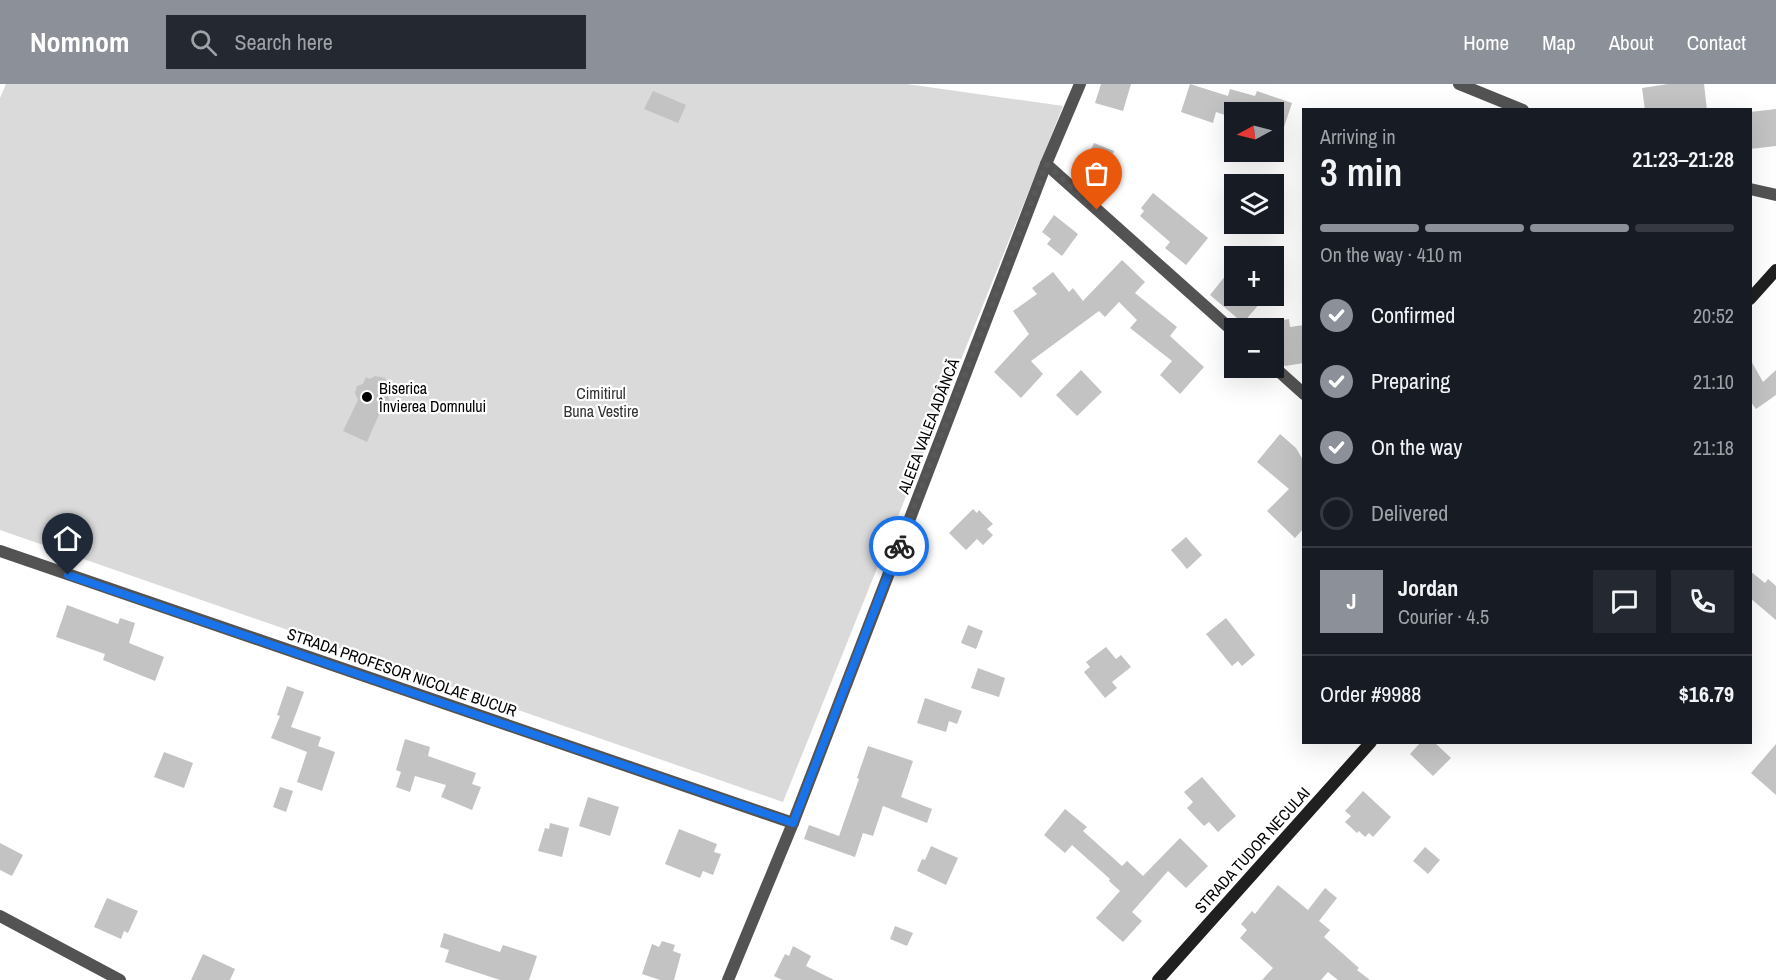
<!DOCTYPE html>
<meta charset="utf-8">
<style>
body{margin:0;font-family:"Archivo Narrow",sans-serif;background:#242831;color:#f1f3f6;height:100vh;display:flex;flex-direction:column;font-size:22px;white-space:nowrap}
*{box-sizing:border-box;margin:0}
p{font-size:20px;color:#9ea1a6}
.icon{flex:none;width:33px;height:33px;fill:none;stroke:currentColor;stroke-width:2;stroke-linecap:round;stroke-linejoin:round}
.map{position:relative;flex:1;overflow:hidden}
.drawer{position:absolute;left:1302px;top:24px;width:450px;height:636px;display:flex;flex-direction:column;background:#171b24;border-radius:0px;box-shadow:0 6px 24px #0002}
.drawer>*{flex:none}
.needle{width:39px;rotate:263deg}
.buttons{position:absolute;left:1224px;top:18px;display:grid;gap:12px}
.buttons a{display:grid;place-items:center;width:60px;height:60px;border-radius:0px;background:#171b24;box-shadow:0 6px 24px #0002;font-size:30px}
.pin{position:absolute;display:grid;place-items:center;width:51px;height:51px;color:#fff;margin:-62px -26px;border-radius:50% 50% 50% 0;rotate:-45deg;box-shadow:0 0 6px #0007}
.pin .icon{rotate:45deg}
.courier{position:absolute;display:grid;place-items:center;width:60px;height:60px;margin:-30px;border:4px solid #1a73e8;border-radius:50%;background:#fff;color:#222;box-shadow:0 2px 8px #0007}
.headline em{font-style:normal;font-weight:600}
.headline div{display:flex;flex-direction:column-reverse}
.headline{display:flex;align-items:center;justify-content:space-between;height:102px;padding:0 18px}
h1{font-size:39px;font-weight:600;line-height:45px}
.bar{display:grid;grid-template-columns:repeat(4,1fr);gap:9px 6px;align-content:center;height:72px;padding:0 18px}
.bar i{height:8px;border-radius:4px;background:#363941}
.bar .current{background:#8c9099}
.bar p{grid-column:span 4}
.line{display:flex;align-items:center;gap:15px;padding:0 18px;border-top:2px solid #363941}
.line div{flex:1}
.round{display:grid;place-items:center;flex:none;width:63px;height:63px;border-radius:0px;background:#242831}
ol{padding:0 18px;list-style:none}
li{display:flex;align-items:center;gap:18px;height:66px}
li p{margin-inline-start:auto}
li .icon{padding:6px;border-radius:50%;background:#8c9099;color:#fff;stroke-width:4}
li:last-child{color:#9ea1a6}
li i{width:33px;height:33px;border:3px solid #363941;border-radius:50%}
header{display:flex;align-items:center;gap:36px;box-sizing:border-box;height:84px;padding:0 30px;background:#8c9099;color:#fff}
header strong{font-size:28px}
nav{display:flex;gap:33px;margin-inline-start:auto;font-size:21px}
.search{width:420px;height:54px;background:#242831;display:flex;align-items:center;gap:15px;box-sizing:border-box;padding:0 21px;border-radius:0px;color:#9ea1a6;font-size:22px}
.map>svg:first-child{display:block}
</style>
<header>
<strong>Nomnom</strong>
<div class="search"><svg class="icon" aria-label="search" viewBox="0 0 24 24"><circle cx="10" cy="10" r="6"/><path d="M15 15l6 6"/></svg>Search here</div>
<nav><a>Home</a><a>Map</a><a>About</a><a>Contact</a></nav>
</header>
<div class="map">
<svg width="1776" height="896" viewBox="0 0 1776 896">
<rect width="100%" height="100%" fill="#fff"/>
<!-- green -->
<path fill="#dadada" d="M6 0H907L1063 22 783 718 0 446V14Z"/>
<!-- building -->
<g fill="#c3c3c3">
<path d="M1101 0H1131L1123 27 1095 19Z"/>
<path d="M1190 0 1228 12 1230 5 1255 12 1257 7 1292 19 1276 67 1274 66V28H1234V34L1216 28 1213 39 1181 28Z"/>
<path d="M1668 0H1704L1707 26H1645L1642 4Z"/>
<path d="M653 7 686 21 678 39 644 25Z"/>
<path d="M1776 25V62L1750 65V28Z"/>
<path d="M1094 59 1114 67 1110 78 1119 82 1109 106 1096 101 1093 109 1074 94 1085 71 1088 72Z"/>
<path d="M1153 109 1208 154 1186 181 1165 164 1170 158 1140 132 1144 127 1141 124Z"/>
<path d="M1054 131 1078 150 1062 172 1047 160 1051 155 1042 148Z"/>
<path d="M1122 176 1145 198 1135 209 1177 243 1170 252 1204 283 1180 310 1160 291 1172 277 1130 244 1137 236 1119 218 1105 233 1099 227 1031 277 1043 290 1021 314 994 288 1029 250 1013 227 1037 210 1032 204 1053 188 1069 208 1073 204 1083 217Z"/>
<path d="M1234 181V212H1253L1261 218 1243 239 1210 211Z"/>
<path d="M1289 235 1290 243 1304 241V279L1285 282 1282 279 1276 237Z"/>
<path d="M1750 275 1763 298 1776 286V311L1756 325 1750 317Z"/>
<path d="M1081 286 1102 308 1077 332 1056 311Z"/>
<path d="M375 292 385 294 391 306 388 311 390 318 387 326 380 328 367 358 343 347 358 316 355 309 357 302 363 300 366 293 370 295Z"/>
<path d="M1280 350 1296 364 1303 376 1304 444 1295 454 1267 427 1289 405 1257 378Z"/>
<path d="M973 425 977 429 979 426 993 440 987 445 993 451 983 461 977 455 966 466 949 449Z"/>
<path d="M1186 453 1202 471 1187 485 1171 466Z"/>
<path d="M1750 487 1765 499 1768 495 1776 502V536L1750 514Z"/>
<path d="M67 521 118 540 120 534 135 539 129 559 164 573 155 597 103 576 105 570 56 553Z"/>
<path d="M1226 534 1255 571 1242 582 1238 577 1232 582 1206 550Z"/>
<path d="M968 541 983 547 976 565 961 559Z"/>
<path d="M1106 563 1116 575 1121 571 1131 583 1112 598 1117 604 1105 614 1084 588 1090 583 1086 578Z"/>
<path d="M978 584 1005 594 999 613 971 604Z"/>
<path d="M287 602 304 608 291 643 321 653 318 662 335 668 322 707 297 698 307 668 271 654 280 632 277 631Z"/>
<path d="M925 614 962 627 957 640 949 637 946 648 917 639Z"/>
<path d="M405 655 430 663 428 672 476 689 472 700 481 703 472 726 441 713 446 701 415 692 410 708 396 703 401 688 396 686Z"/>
<path d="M1421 658H1434L1451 674 1433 692 1410 670Z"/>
<path d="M1776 660V711L1751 689Z"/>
<path d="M868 662 913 677 901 713 932 725 927 739 883 722 873 752 863 749 855 773 804 755 809 741 839 752 859 695 857 694Z"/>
<path d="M164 668 193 679 184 704 154 693Z"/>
<path d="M1202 693 1236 732 1218 748 1209 738 1204 742 1187 724 1193 718 1184 708Z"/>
<path d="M280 703 293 707 286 728 273 723Z"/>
<path d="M1363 707 1391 733 1373 753 1369 749 1365 753 1359 747 1357 749 1345 738 1351 732 1345 727Z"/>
<path d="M588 713 619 723 610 752 579 742Z"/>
<path d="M1065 725 1087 743 1083 747 1122 782 1127 777 1143 792 1180 754 1208 782 1186 804 1168 787 1132 828 1142 837 1123 858 1096 834 1120 807 1109 797 1110 795 1072 761 1065 769 1044 751Z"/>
<path d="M550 739 569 744 562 773 538 767 545 744 549 745Z"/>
<path d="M679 745 717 760 714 768 721 770 713 791 703 787 700 794 665 780Z"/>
<path d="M0 759 23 771 12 792 0 786Z"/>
<path d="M931 762 958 774 946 801 917 787 922 775 925 776Z"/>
<path d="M1425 763 1440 776 1428 790 1413 777Z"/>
<path d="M1278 801 1308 826 1325 804 1337 814 1319 837 1330 846 1324 853 1359 884 1357 886 1370 896H1338L1328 888 1321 896H1262L1273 884 1240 854 1247 846 1241 840 1252 827 1255 830Z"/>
<path d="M107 814 138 827 128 849 124 847 121 855 94 843Z"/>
<path d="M895 842 913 849 907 862 890 855Z"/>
<path d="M444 849 500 868 503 861 537 872 529 896H500L445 878 449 866 440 863Z"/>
<path d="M662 857 675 861 673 867 681 870 674 896H660L642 890 652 860 659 863Z"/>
<path d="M793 862 811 872 806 882 834 896H782L774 892 785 870 789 872Z"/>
<path d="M203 870 235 885 230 896H191Z"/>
</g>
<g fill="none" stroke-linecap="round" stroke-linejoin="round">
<!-- street -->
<g stroke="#535353" stroke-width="12">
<path d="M1459 0 1523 26"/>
<path d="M1046 80 1234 248"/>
<path d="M1750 105 1776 111"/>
<path d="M1274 283 1304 310"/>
<path d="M0 467 793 739"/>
<path d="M0 832 120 896"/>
<path d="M728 896 793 739 1046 80 1080 0"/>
</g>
<!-- secondary -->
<g stroke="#202020" stroke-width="12">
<path d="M1750 215 1776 186"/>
<path d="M1158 896 1371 658"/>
</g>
</g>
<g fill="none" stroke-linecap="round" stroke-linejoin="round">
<!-- done -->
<path stroke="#595959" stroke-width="6" stroke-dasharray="0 10.8" d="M899 462 1046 80 1097 126"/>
<!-- route -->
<path stroke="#1a73e8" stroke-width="8" d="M68 491 793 739 899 462"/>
</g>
<!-- markers -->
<circle fill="#000" stroke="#fff" stroke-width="2" cx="367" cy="313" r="6"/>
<g text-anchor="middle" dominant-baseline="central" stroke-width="4.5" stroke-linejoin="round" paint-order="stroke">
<!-- poi labels -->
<g font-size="16" fill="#000" stroke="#fff" text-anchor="start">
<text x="379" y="304">Biserica<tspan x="379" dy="18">Învierea Domnului</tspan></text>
</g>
<!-- park labels -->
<g font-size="16" fill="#313131" stroke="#fff">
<text x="601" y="309">Cimitirul<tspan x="601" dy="18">Buna Vestire</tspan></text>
</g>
<!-- street labels -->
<g font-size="16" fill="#000" stroke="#fff">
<text transform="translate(928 342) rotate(-69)">ALEEA VALEA ADÂNCĂ</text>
<text transform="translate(402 588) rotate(19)">STRADA PROFESOR NICOLAE BUCUR</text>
<text transform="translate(1252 766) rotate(-48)">STRADA TUDOR NECULAI</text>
</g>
</g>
</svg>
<div class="buttons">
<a><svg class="needle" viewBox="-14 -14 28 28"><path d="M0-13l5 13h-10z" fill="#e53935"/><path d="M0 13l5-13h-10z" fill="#9ea1a6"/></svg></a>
<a><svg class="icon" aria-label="layers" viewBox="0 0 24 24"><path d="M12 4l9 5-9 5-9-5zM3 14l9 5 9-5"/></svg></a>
<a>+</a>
<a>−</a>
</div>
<div class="pin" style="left:1097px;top:126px;background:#ea580c"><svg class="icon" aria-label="bag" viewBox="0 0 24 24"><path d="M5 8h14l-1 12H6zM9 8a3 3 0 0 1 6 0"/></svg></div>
<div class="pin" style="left:68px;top:491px;background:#1f2937"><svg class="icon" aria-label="home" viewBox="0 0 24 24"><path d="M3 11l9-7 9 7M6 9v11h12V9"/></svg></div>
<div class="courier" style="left:899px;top:462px"><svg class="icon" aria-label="bike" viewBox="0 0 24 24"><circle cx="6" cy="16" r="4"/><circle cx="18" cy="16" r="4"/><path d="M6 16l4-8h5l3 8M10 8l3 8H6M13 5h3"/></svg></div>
<section class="drawer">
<div class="headline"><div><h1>3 min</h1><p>Arriving in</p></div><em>21:23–21:28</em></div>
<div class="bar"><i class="current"></i><i class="current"></i><i class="current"></i><i></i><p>On the way · 410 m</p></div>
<ol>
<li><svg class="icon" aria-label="check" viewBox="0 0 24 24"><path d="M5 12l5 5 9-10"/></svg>Confirmed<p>20:52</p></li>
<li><svg class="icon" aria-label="check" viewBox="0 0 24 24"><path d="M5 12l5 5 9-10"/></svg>Preparing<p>21:10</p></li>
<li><svg class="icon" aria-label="check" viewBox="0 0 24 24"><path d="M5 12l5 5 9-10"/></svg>On the way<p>21:18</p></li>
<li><i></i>Delivered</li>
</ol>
<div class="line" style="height:108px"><b class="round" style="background:#8c9099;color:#fff">J</b><div><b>Jordan</b><p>Courier · 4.5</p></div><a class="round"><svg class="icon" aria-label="chat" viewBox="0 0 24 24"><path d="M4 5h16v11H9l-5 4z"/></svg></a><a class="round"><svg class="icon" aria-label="phone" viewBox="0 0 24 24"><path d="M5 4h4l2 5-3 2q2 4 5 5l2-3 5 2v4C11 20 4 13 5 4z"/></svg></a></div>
<div class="line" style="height:78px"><div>Order #9988</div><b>$16.79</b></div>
</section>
</div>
